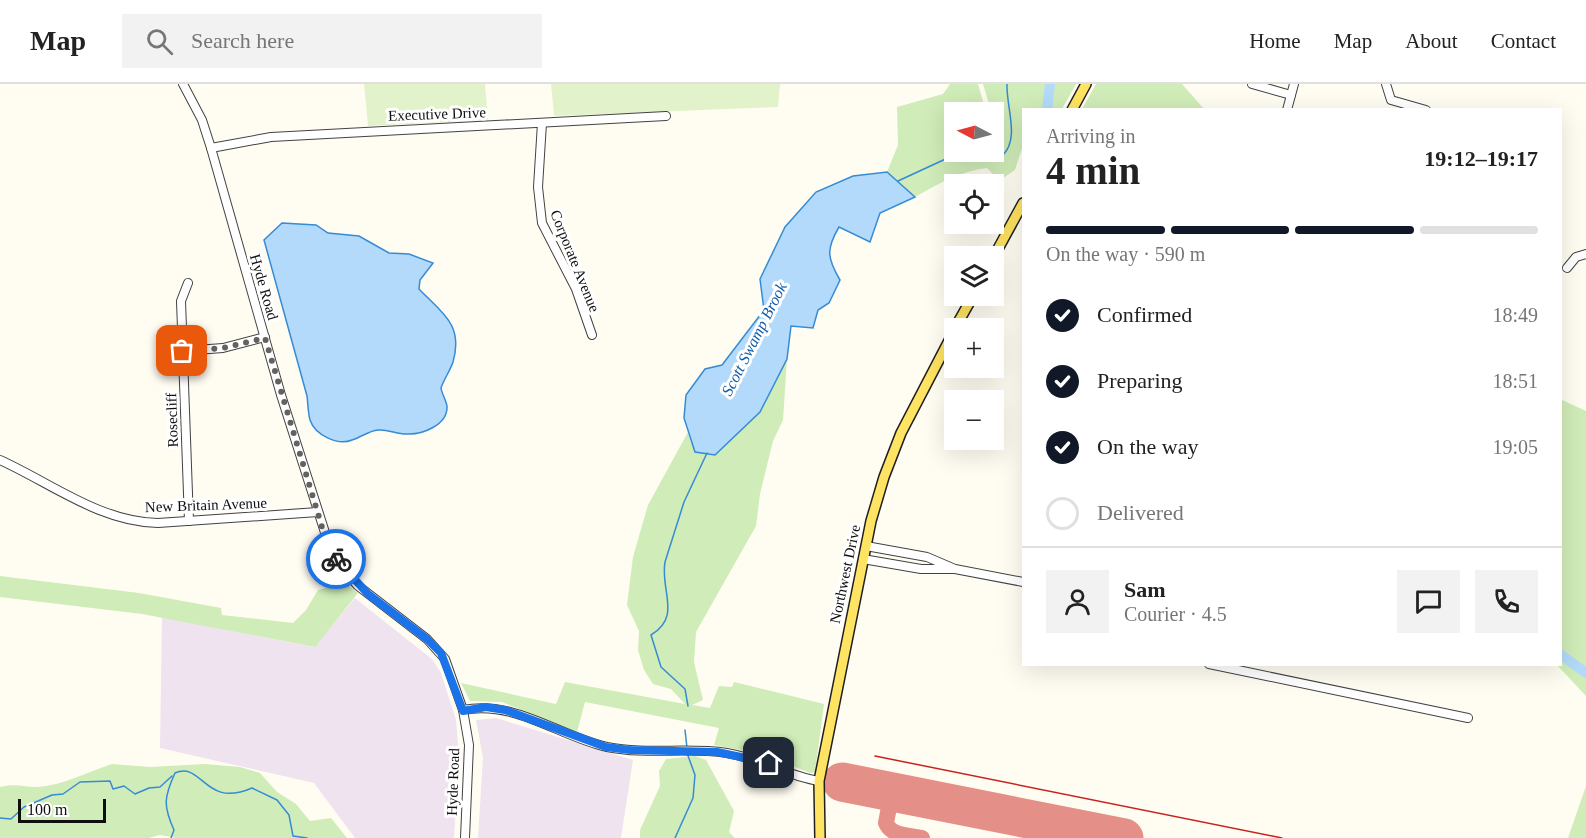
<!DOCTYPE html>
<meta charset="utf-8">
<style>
body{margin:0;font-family:"Times New Roman",serif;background:#f2f2f2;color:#222;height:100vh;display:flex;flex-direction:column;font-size:22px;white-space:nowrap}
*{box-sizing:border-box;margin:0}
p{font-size:20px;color:#767676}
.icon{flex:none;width:33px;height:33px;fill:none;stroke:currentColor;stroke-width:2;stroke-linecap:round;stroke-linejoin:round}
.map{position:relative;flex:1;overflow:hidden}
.side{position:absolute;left:1022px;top:24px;width:540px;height:558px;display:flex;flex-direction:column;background:#fff;border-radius:0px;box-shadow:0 6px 24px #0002}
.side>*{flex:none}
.needle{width:39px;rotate:276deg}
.fabs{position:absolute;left:944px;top:18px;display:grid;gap:12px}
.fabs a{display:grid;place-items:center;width:60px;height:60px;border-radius:0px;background:#fff;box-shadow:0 6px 24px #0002;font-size:30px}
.scale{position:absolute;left:18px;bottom:15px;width:88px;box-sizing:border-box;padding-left:6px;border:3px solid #0f0f0f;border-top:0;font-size:16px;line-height:21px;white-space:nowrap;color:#0f0f0f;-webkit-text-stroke:4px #fff;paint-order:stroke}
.pin{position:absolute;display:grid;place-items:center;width:51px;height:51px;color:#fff;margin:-26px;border-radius:12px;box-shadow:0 3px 9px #0006}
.courier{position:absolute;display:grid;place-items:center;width:60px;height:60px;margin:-30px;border:4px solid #1a73e8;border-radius:50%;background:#fff;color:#222;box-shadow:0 2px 8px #0007}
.head em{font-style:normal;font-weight:700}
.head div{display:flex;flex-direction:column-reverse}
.head{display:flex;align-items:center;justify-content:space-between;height:102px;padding:0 24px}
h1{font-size:39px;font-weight:700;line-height:45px}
.bar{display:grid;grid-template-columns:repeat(4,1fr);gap:9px 6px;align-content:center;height:72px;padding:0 24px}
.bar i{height:8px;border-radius:4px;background:#e0e0e0}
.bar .active{background:#111827}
.bar p{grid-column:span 4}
.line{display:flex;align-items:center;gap:15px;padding:0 24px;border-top:2px solid #e0e0e0}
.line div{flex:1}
.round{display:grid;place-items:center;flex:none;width:63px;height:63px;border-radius:0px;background:#f2f2f2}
ol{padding:0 24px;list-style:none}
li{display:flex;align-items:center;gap:18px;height:66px}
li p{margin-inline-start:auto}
li .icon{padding:6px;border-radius:50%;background:#111827;color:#fff;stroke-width:4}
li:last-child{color:#767676}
li i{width:33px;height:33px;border:3px solid #e0e0e0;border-radius:50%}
header{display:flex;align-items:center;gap:36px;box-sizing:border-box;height:84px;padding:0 30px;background:#fff;border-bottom:2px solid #e0e0e0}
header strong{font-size:28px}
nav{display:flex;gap:33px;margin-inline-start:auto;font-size:21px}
.search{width:420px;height:54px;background:#f2f2f2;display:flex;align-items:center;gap:15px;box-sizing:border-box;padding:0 21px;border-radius:0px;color:#767676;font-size:22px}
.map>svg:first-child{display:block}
</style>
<header>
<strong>Map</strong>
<div class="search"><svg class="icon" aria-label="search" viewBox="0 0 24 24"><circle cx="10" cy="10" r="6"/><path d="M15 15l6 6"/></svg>Search here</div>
<nav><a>Home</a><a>Map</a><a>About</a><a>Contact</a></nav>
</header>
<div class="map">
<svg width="1586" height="754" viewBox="0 0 1586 754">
<rect width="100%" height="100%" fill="#fffdf2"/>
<!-- industrial -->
<g fill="#eee3ee">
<path d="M355 514 433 576 441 589 456 636 459 673 454 754H355L314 699 160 664 162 533 314 563Z"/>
<path d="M496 634 633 676 621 754H478L483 674 476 636Z"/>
</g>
<!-- green -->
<g fill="#d0ecb8">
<path d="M950 0H978L986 28H954V68H993V64L1002 63 983 0H1076L1062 25 1023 26 1022 64 1015 86 999 97 987 84C961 87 937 100 915 113L887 88 898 61 897 23 943 10Z"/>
<path d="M1096 0H1182L1204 25H1082Z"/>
<path d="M787 275 783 336 773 357 760 410 756 442 696 548 694 578 703 616 692 621 710 624 719 602 732 603 734 598 824 620 815 688 810 689 763 670 714 661 719 644 585 618 577 648 502 618 470 617 461 599 556 620 565 598 685 620 671 605 653 600 644 586 638 566 639 547 627 521 633 473 648 421 688 348 691 359 760 328Z"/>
<path d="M1560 315 1586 327V612L1557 581 1560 580Z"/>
<path d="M0 492 139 509 221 524 222 531 293 539 306 526 318 506 345 499 358 509 315 563 142 530 0 513Z"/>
<path d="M695 672 706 676 734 727 729 748 735 754H640V746L660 702 659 687 666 675Z"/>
<path d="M112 680 150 683 205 680 240 683 260 689 277 708 296 720 310 737 331 734 347 754H176L160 751 149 754H0V703C14 699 25 703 38 703 64 701 87 688 112 680Z"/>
<path d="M1586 702V754H1568Z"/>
</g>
<!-- pitch -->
<g fill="#e2f3cb">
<path d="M364 0H485L488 36 368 42Z"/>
<path d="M551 0H780L778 23 554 32Z"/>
</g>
<!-- water -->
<g fill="#b3dafa" stroke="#368bd5" stroke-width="1.5">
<path d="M887 88 915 113 880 129 870 158 839 143C826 165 827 174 840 196L829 219 818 226 813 244 791 242 787 275 760 328 715 371 695 368 684 334 686 311 705 285 722 281 764 226 760 195 785 143 816 108 853 92Z"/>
<path d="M282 139 316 141 328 149 359 152 389 169 409 170 433 179 420 196 419 205C441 228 464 240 453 278 450 287 444 295 441 304 442 310 446 316 447 322 448 341 422 351 406 350 397 350 387 345 378 346 368 347 362 353 352 356 338 362 315 351 310 336 308 329 308 320 307 312L264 156Z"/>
</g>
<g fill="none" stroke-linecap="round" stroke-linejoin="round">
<!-- stream -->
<g stroke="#368bd5" stroke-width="1.5">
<path d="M898 97 952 72 1003 71C1020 54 1006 23 1007 0"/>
<path d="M688 622 685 605 661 583 651 551C682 533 660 506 665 478L684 418 707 369"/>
<path d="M685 646 687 664"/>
<path d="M0 734 11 735 24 723 52 711 63 710 80 698 110 697 113 705 124 702 135 710 149 704 160 703 172 692"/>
<path d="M171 754 174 746C163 722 164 713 175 689 203 677 204 725 252 704L277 716 289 731 293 752 307 754"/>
<path d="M675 754 693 714 695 691 687 669"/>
</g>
<!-- river -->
<g stroke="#b3dafa" stroke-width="10">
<path d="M1047 26 1050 0"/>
<path d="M1560 570 1586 589"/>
</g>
<!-- taxiway -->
<g stroke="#e49088" stroke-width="16">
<path d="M892 707 886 739C891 752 909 751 922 754"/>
<path d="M1054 740 1064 745 1069 754"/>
<path d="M1075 754 1091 747"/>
</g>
<!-- runway -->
<path stroke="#e49088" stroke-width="39" d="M842 698 1124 754"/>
<defs>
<g id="minor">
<path d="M183 0 202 36 211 64 281 311 329 461 338 479 357 501 427 555 445 575 463 626 469 661 465 754"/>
<path d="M1252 0 1291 11"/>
<path d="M1386 0 1391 16 1426 26"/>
<path d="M1287 26 1294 0"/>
<path d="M542 39 538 103 542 139 576 205 592 251"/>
<path d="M211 64 271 53 666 32"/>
<path d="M1567 184 1576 173 1586 170"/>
<path d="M188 199 181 217 189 437"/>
<path d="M182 267 223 264 265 253"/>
<path d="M0 376C51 399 100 438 158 439L318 428"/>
<path d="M866 462 927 473 955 485 1023 498"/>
<path d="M863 475 921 485H954"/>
<path d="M1209 580 1468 634"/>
<path d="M463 626C516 616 558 652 607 663 647 671 687 663 727 669 759 674 787 692 819 697"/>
</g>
<g id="major">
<path d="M1072 26 1086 0"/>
<path d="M993 174 1023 119"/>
<path d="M955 244 973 212"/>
<path d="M820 754 819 697 871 437 884 393 901 349 954 247"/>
</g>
</defs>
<!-- minor casing -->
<use href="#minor" stroke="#424242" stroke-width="10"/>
<!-- major casing -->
<use href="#major" stroke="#202020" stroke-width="12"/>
<!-- minor -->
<use href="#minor" stroke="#fff" stroke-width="8"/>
<!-- major -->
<use href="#major" stroke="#ffe362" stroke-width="9"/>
<!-- rail -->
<path stroke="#c8221e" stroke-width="1.5" d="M875 672 1282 754"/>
</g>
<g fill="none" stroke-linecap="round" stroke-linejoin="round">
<!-- done -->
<path stroke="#63625e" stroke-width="6" stroke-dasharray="0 10.8" d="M182 267 223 264 265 254 325 453 336 475"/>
<!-- route -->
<path stroke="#1a73e8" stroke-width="8" d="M336 475 368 510 427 555 441 569 463 627 486 623 505 626 606 663 630 666 717 668 769 679"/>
</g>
<g text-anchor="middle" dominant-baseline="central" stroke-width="6" stroke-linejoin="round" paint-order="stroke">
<!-- street labels -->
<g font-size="15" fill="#0f0f0f" stroke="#fff">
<text transform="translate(437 30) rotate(-2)">Executive Drive</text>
<text transform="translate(575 177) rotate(68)">Corporate Avenue</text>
<text transform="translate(264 203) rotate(74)">Hyde Road</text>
<text transform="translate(172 336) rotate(-92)">Rosecliff</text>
<text transform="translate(206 421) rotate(-2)">New Britain Avenue</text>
<text transform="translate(845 490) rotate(-78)">Northwest Drive</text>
<text transform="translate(453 698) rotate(-88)">Hyde Road</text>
</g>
<!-- water labels -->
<g font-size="16" font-style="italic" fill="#105ca9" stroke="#fff">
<text transform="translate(754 255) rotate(-63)">Scott Swamp Brook</text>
</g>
</g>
</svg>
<div class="fabs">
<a><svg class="needle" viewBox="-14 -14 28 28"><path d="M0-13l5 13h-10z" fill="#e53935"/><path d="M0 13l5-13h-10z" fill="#767676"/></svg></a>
<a><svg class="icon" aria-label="locate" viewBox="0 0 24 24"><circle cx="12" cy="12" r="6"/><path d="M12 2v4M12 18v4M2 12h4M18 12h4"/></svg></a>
<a><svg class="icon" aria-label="layers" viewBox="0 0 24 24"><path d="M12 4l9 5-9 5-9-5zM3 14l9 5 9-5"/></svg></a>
<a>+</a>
<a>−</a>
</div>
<div class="scale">100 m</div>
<div class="pin" style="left:182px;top:267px;background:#ea580c"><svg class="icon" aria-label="bag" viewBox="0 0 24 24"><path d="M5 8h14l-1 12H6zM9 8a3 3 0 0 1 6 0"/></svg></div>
<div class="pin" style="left:769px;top:679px;background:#1f2937"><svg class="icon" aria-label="home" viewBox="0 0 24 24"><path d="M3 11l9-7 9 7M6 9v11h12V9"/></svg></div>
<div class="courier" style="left:336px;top:475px"><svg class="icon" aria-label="bike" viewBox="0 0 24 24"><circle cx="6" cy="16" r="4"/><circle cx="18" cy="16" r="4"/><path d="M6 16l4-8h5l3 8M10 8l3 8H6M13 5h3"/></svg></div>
<section class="side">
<div class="head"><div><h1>4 min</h1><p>Arriving in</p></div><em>19:12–19:17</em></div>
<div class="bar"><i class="active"></i><i class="active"></i><i class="active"></i><i></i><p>On the way · 590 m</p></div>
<ol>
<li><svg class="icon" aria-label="check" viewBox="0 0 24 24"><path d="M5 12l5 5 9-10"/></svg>Confirmed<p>18:49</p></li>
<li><svg class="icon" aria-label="check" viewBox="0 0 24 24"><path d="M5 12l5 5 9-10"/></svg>Preparing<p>18:51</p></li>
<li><svg class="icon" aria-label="check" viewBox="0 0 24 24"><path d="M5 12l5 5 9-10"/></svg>On the way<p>19:05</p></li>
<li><i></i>Delivered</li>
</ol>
<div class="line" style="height:108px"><a class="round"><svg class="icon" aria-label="person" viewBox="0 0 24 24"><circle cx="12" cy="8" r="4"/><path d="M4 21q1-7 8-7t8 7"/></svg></a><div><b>Sam</b><p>Courier · 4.5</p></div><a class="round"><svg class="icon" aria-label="chat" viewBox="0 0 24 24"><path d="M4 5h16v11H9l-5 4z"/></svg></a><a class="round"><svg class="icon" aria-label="phone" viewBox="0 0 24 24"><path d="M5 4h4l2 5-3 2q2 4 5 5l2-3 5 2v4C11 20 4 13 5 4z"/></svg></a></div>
</section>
</div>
